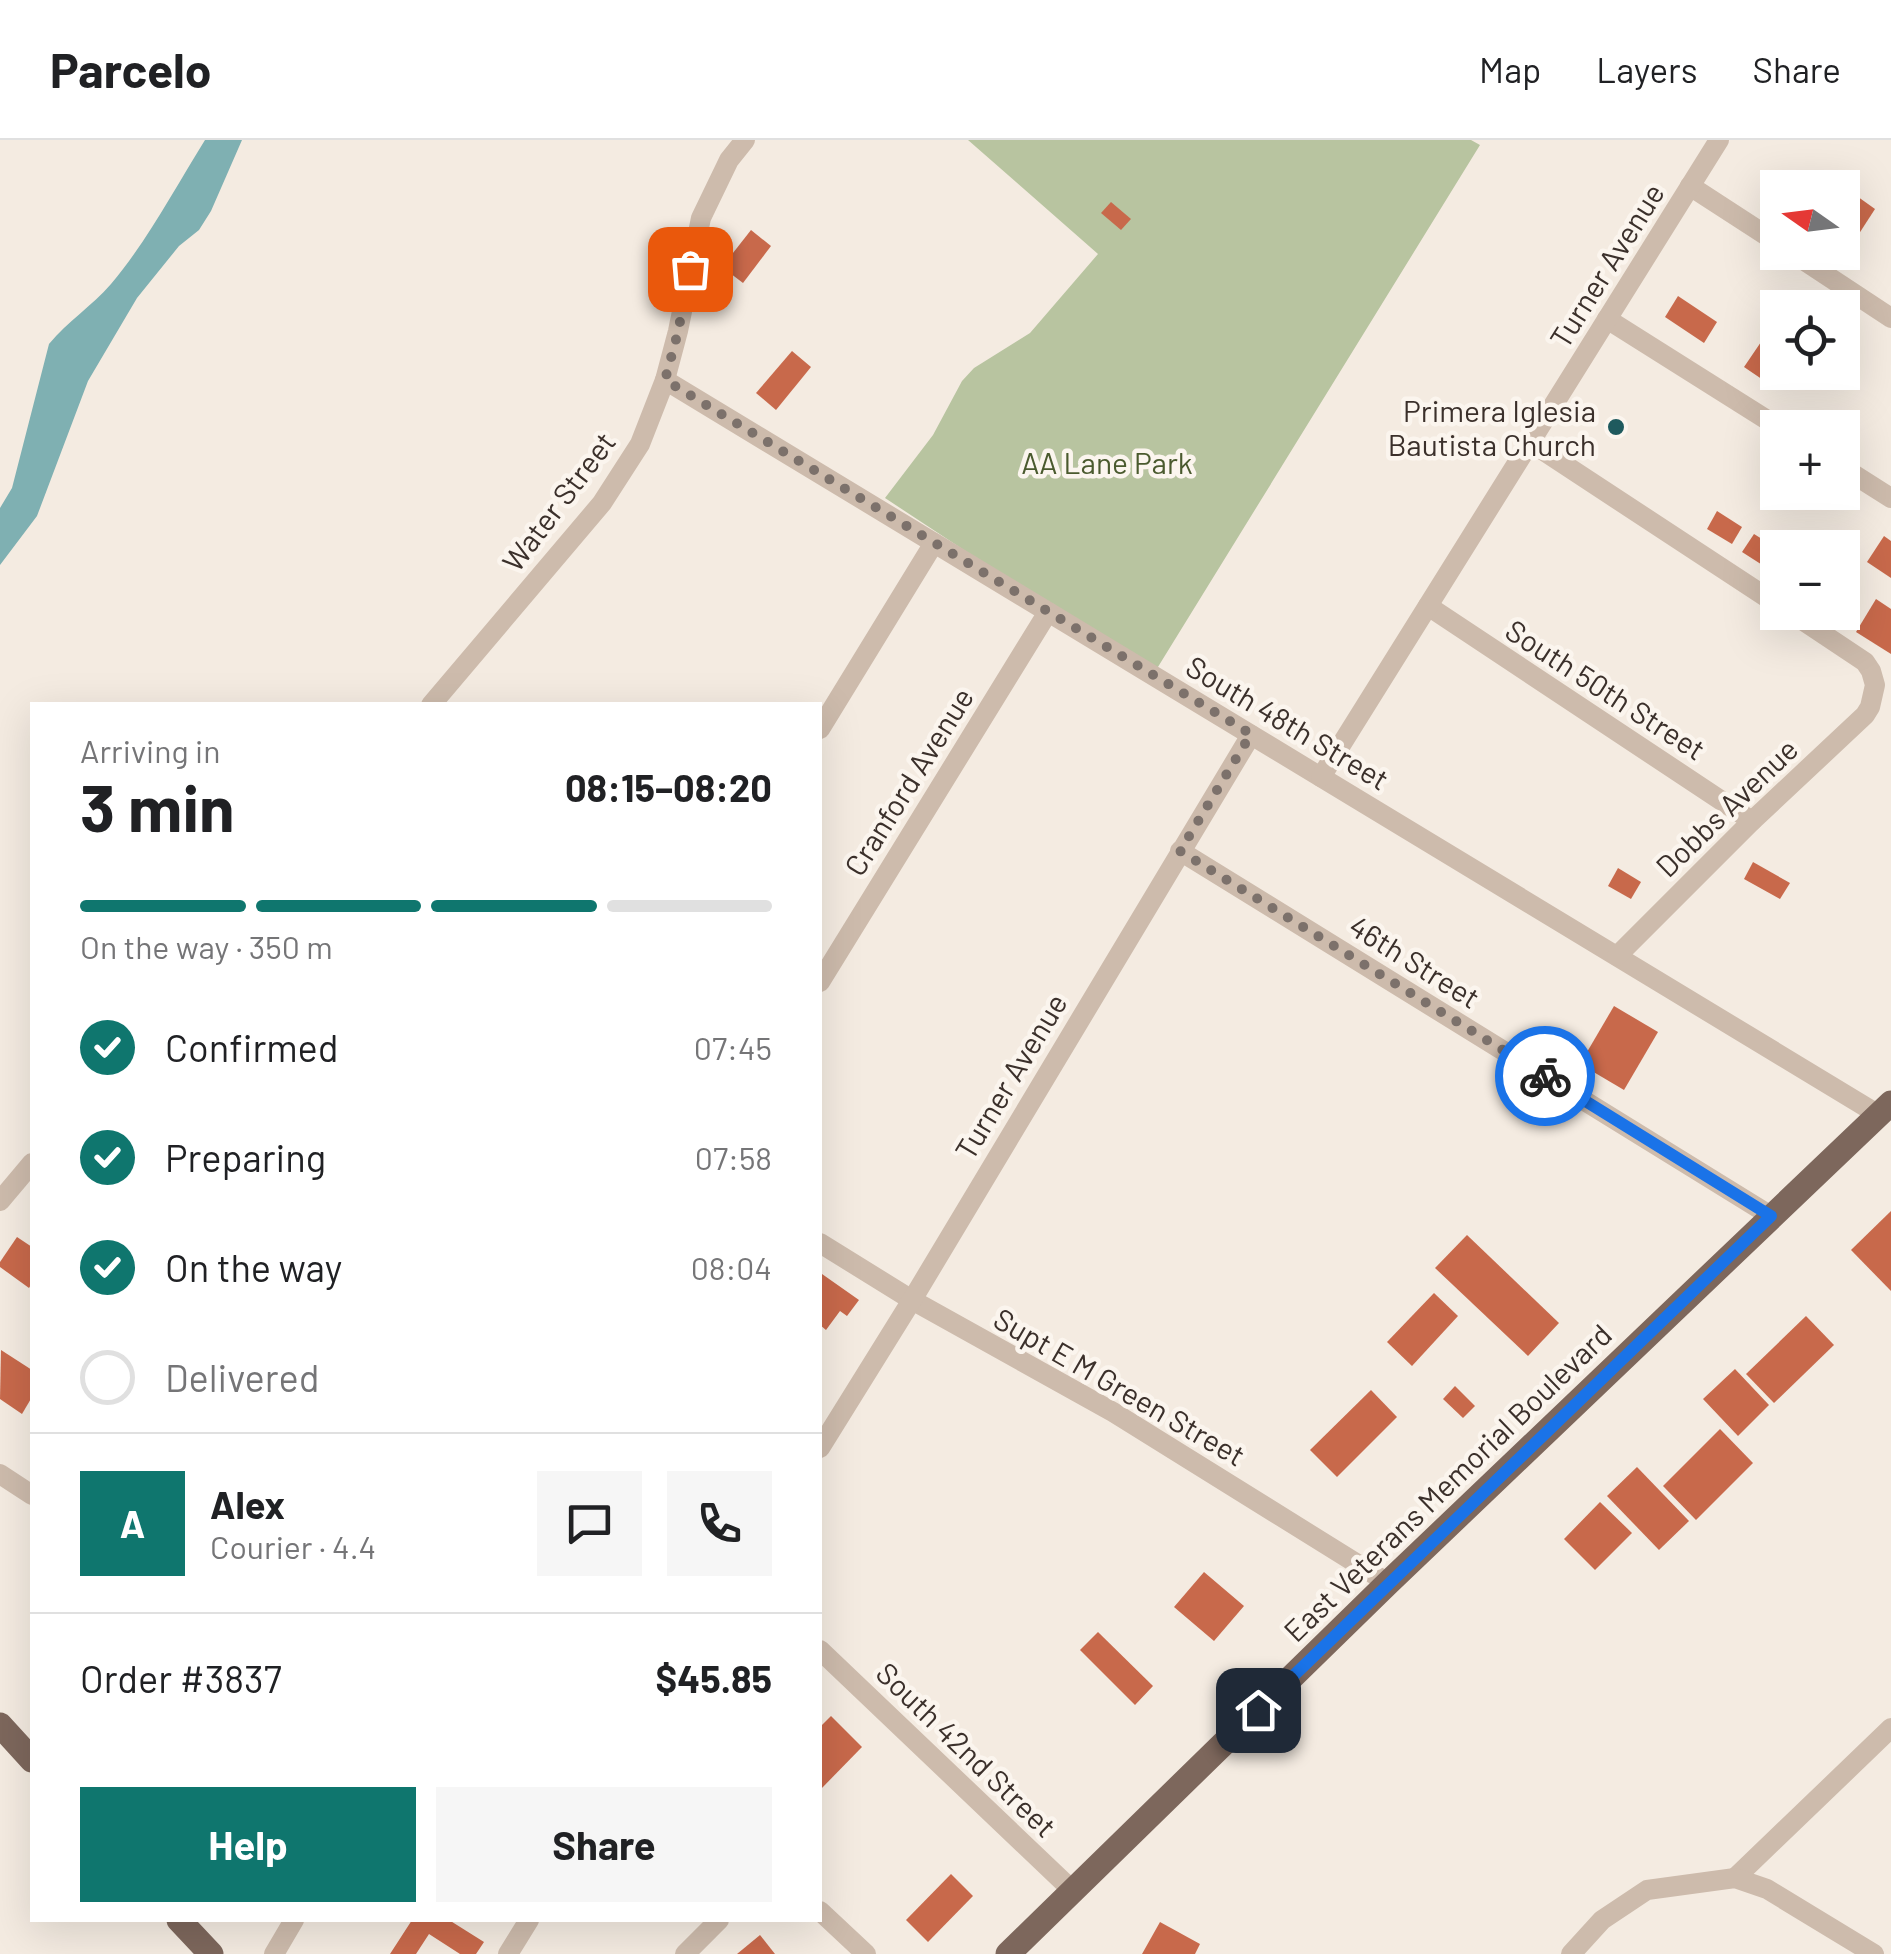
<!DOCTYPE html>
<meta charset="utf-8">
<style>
body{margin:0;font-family:Barlow,sans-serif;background:#f6f6f6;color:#202124;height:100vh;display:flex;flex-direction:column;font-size:38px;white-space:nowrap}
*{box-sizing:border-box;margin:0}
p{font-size:32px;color:#757577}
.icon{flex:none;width:55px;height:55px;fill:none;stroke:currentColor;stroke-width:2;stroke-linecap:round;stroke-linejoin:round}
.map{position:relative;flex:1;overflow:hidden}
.drawer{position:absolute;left:30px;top:562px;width:792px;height:1220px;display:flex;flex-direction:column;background:#fff;border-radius:0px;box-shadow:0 10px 40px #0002}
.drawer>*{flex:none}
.needle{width:65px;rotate:284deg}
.buttons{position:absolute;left:1760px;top:30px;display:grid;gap:20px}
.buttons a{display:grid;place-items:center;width:100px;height:100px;border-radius:0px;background:#fff;box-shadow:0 10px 40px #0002;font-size:50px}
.pin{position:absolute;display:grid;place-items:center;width:85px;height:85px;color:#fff;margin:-42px;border-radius:20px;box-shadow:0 5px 15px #0006}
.courier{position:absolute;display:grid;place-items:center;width:100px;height:100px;margin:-50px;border:8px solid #1a73e8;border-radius:50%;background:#fff;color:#222;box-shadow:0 2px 12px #0007}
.head em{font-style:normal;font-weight:700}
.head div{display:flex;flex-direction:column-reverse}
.head{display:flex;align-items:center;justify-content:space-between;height:170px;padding:0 50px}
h1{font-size:65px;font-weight:700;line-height:75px}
.bar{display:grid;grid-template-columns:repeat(4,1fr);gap:15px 10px;align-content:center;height:120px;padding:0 50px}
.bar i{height:12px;border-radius:8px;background:#e0e0e0}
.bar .current{background:#0f766e}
.bar p{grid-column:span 4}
.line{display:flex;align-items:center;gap:25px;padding:0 50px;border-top:2px solid #e0e0e0}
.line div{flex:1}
.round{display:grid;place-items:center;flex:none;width:105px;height:105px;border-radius:0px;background:#f6f6f6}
ol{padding:0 50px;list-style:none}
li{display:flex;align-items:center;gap:30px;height:110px}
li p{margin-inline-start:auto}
li .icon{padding:10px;border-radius:50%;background:#0f766e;color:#fff;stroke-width:4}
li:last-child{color:#757577}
li i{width:55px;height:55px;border:5px solid #e0e0e0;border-radius:50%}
.cta{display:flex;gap:20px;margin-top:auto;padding:20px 50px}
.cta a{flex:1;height:115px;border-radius:0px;background:#0f766e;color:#fff;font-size:40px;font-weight:700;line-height:115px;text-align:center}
.cta a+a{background:#f6f6f6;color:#202124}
header{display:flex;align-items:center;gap:60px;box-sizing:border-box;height:140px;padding:0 50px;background:#fff;border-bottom:2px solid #e0e0e0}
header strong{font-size:48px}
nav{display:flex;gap:55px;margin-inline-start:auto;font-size:35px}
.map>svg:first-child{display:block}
</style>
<header>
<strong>Parcelo</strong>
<nav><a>Map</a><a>Layers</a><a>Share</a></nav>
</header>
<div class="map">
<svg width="1891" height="1814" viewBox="0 0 1891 1814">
<rect width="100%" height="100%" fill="#f4ebe1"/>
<!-- green -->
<path fill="#b8c4a0" d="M968 0H1471L1480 5 1153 535 885 358 933 295 962 241 974 228 1030 193 1098 114Z"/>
<!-- water -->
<path fill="#7fb0b2" d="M205 0H242L211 71 199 90 179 106 137 158 88 241 37 376 0 425V368L12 348 49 204C68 181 92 166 111 144 148 100 175 48 205 0Z"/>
<!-- building -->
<g fill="#c8694b">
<path d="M1854 54 1875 69 1853 103 1842 96V71Z"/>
<path d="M1111 62 1131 79 1121 90 1101 73Z"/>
<path d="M751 90 771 106 743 143 722 127Z"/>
<path d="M1678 156 1717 182 1704 203 1665 177Z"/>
<path d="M1778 177V232H1780L1772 246 1744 227Z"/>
<path d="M792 211 811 227 776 270 756 253Z"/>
<path d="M1717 371 1742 387 1732 404 1707 389Z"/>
<path d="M1754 394 1778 409 1767 428 1742 412Z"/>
<path d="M1884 396 1891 401V438L1867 422Z"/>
<path d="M1876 459 1891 469V514L1856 492Z"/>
<path d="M1753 722 1790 743 1780 759 1744 739Z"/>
<path d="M1618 728 1641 742 1631 759 1608 746Z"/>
<path d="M1614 866 1658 892 1624 950 1580 924Z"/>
<path d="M1891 1071V1151L1851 1110Z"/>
<path d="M1467 1095 1559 1183 1528 1216 1435 1128Z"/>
<path d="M17 1097 32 1107V1143L29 1148 0 1127V1122Z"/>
<path d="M822 1134 859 1160 847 1176 840 1171 826 1190 820 1185V1137Z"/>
<path d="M1434 1153 1458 1176 1412 1226 1387 1202Z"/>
<path d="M1806 1176 1834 1205 1774 1263 1746 1234Z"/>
<path d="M1 1210 32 1230V1257L22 1274 0 1259Z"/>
<path d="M1735 1229 1769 1265 1738 1296 1703 1259Z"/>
<path d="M1455 1246 1475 1266 1463 1278 1443 1259Z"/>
<path d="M1371 1250 1397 1277 1337 1337 1310 1310Z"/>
<path d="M1720 1289 1753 1323 1696 1380 1663 1346Z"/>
<path d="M1637 1327 1689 1381 1659 1410 1607 1356Z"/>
<path d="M1600 1362 1632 1393 1595 1430 1564 1399Z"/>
<path d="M1204 1432 1244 1466 1214 1501 1174 1467Z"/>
<path d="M1098 1492 1153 1546 1135 1565 1080 1510Z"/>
<path d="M831 1576 862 1607 820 1650V1587Z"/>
<path d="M951 1734 973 1756 928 1802 906 1780Z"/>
<path d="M412 1780H449L484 1802 476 1814H460L429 1794 416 1814H390Z"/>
<path d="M1160 1782 1200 1804 1195 1814H1142Z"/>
<path d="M760 1795 775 1814H737Z"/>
</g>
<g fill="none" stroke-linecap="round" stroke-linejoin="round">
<!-- minor -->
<g stroke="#cdbbac" stroke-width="20">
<path d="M1690 46 1778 103"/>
<path d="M1791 112 1891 178"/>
<path d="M1607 179 1780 288"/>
<path d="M665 240 1879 975"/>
<path d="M1530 302 1778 465"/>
<path d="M1842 327 1891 358"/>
<path d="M1428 466 1752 681"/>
<path d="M431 565 602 363 640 304 665 240 678 191 701 78 729 20 745 0"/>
<path d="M820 589 934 403"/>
<path d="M1321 637 1719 0"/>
<path d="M1180 711 1771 1076"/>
<path d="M1617 816 1752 681 1865 575 1870 567 1875 545 1871 531 1865 522 1790 472"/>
<path d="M820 842 1048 472"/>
<path d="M0 1061 32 1023"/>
<path d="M820 1103 912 1160 1113 1272 1388 1443"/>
<path d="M820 1308 912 1160 1251 595"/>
<path d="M0 1334 32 1355"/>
<path d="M820 1510 1073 1751"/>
<path d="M1735 1738 1891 1588"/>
<path d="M820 1771 866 1814"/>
<path d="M274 1814 294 1780"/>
<path d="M508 1814 529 1780"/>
<path d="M685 1814 719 1780"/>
<path d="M1571 1814 1602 1780 1647 1750 1735 1738 1767 1749 1874 1814"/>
</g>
<!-- major -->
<g stroke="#7d675c" stroke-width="25">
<path d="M0 1585 32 1620"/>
<path d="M179 1780 211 1814"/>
<path d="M1008 1814 1388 1443 1891 963"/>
</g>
</g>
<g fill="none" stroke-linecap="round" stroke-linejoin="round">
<!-- done -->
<path stroke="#7c716b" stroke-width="10" stroke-dasharray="0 18" d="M690 129 678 192 665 240 1251 594 1180 711 1545 936"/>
<!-- route -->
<path stroke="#1a73e8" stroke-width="12" d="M1258 1570 1771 1076 1545 936"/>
</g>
<!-- markers -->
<circle fill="#1f5a5e" stroke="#fbf5ee" stroke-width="4" cx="1616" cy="287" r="10"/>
<g text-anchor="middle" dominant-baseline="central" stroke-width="9" stroke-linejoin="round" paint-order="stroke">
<!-- street labels -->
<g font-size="30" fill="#3b302b" stroke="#fbf5ee">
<text transform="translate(1606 125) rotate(-58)">Turner Avenue</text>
<text transform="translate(558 361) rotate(-53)">Water Street</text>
<text transform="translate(1606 549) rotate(33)">South 50th Street</text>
<text transform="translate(1288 582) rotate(31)">South 48th Street</text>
<text transform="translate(908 641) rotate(-58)">Cranford Avenue</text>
<text transform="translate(1726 667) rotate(-44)">Dobbs Avenue</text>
<text transform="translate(1415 821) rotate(32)">46th Street</text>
<text transform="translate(1010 936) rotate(-59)">Turner Avenue</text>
<text transform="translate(1120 1246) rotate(30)">Supt E M Green Street</text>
<text transform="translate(1447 1342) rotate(-44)">East Veterans Memorial Boulevard</text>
<text transform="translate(967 1609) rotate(44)">South 42nd Street</text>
</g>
<!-- poi labels -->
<g font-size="30" fill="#3b302b" stroke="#fbf5ee" text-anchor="end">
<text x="1596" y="270">Primera Iglesia<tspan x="1596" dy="34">Bautista Church</tspan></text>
</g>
<!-- park labels -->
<g font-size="30" fill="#4a5a2e" stroke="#fbf5ee">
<text x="1107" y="322">AA Lane Park</text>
</g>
</g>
</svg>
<div class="buttons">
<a><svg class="needle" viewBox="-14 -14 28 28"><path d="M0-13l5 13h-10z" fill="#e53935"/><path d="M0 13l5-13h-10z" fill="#757577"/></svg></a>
<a><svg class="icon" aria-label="locate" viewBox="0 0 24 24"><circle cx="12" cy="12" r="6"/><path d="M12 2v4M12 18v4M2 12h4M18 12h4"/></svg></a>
<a>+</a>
<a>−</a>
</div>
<div class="pin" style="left:690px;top:129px;background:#ea580c"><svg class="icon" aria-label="bag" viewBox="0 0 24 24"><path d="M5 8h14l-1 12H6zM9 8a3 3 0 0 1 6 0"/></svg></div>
<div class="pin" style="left:1258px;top:1570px;background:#1f2937"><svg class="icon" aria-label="home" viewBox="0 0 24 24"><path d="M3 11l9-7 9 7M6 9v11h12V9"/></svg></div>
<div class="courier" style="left:1545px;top:936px"><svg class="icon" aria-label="bike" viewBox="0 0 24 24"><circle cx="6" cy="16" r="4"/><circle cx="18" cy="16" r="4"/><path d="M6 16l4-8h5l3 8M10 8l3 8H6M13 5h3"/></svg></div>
<section class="drawer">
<div class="head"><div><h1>3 min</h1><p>Arriving in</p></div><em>08:15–08:20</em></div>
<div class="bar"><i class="current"></i><i class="current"></i><i class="current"></i><i></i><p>On the way · 350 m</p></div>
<ol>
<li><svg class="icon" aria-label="check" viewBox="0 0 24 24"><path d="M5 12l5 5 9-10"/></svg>Confirmed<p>07:45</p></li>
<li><svg class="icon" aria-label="check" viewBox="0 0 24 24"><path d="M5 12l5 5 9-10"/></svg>Preparing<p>07:58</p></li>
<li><svg class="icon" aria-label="check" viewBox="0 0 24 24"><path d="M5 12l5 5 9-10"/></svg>On the way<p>08:04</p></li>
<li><i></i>Delivered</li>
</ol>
<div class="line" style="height:180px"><b class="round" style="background:#0f766e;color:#fff">A</b><div><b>Alex</b><p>Courier · 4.4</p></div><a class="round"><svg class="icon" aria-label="chat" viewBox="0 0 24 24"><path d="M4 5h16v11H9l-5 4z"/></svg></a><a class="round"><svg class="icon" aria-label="phone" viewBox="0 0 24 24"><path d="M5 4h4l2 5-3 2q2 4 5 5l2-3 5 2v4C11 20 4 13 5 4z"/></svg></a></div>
<div class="line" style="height:130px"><div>Order #3837</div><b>$45.85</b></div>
<div class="cta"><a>Help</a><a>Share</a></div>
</section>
</div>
